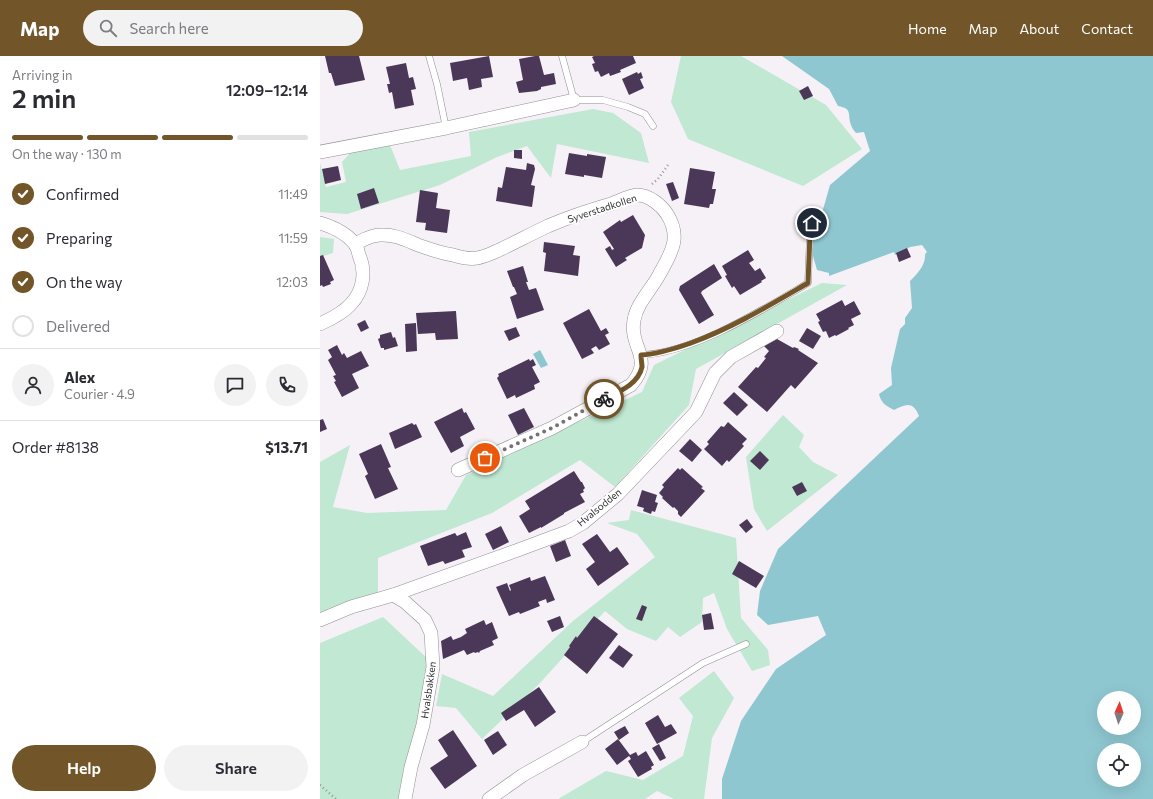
<!DOCTYPE html>
<meta charset="utf-8">
<style>
body{margin:0;font-family:Commissioner,sans-serif;background:#f2f2f3;color:#2b2b33;height:100vh;display:flex;flex-direction:column;font-size:15px;white-space:nowrap}
*{box-sizing:border-box;margin:0}
p{font-size:13px;color:#7c7c81}
.icon{flex:none;width:22px;height:22px;fill:none;stroke:currentColor;stroke-width:2;stroke-linecap:round;stroke-linejoin:round}
.map{position:relative;flex:1;overflow:hidden}
.panel{display:flex;flex-direction:column;background:#fff;width:320px}
.panel>*{flex:none}
.needle{width:26px;rotate:3deg}
.fabs{position:absolute;left:777px;top:635px;display:grid;gap:8px}
.fabs a{display:grid;place-items:center;width:44px;height:44px;border-radius:50%;background:#fff;box-shadow:0 4px 16px #0002;font-size:20px}
.pin{position:absolute;display:grid;place-items:center;width:34px;height:34px;color:#fff;margin:-17px;border:2px solid #fff;border-radius:50%;box-shadow:0 1px 4px #0007}
.courier{position:absolute;display:grid;place-items:center;width:40px;height:40px;margin:-20px;border:3px solid #725629;border-radius:50%;background:#fff;color:#222;box-shadow:0 1px 5px #0007}
.head em{font-style:normal;font-weight:600}
.head div{display:flex;flex-direction:column-reverse}
.head{display:flex;align-items:center;justify-content:space-between;height:68px;padding:0 12px}
h1{font-size:26px;font-weight:600;line-height:30px}
.bar{display:grid;grid-template-columns:repeat(4,1fr);gap:6px 4px;align-content:center;height:48px;padding:0 12px}
.bar i{height:5px;border-radius:3px;background:#e1e1e2}
.bar .current{background:#725629}
.bar p{grid-column:span 4}
.line{display:flex;align-items:center;gap:10px;padding:0 12px;border-top:1px solid #e1e1e2}
.line div{flex:1}
.round{display:grid;place-items:center;flex:none;width:42px;height:42px;border-radius:21px;background:#f2f2f3}
ol{padding:0 12px;list-style:none}
li{display:flex;align-items:center;gap:12px;height:44px}
li p{margin-inline-start:auto}
li .icon{padding:4px;border-radius:50%;background:#725629;color:#fff;stroke-width:4}
li:last-child{color:#7c7c81}
li i{width:22px;height:22px;border:2px solid #e1e1e2;border-radius:50%}
.button{display:flex;gap:8px;margin-top:auto;padding:8px 12px}
.button a{flex:1;height:46px;border-radius:24px;background:#725629;color:#fff;font-size:16px;font-weight:600;line-height:46px;text-align:center}
.button a+a{background:#f2f2f3;color:#2b2b33}
header{display:flex;align-items:center;gap:24px;box-sizing:border-box;height:56px;padding:0 20px;background:#725629;color:#fff}
header strong{font-size:19px}
nav{display:flex;gap:22px;margin-inline-start:auto;font-size:14px}
.search{width:280px;height:36px;background:#f2f2f3;display:flex;align-items:center;gap:10px;box-sizing:border-box;padding:0 14px;border-radius:22px;color:#7c7c81;font-size:15px}
main{display:flex;flex:1;min-height:0}
.map>svg:first-child{display:block}
</style>
<header>
<strong>Map</strong>
<div class="search"><svg class="icon" aria-label="search" viewBox="0 0 24 24"><circle cx="10" cy="10" r="6"/><path d="M15 15l6 6"/></svg>Search here</div>
<nav><a>Home</a><a>Map</a><a>About</a><a>Contact</a></nav>
</header>
<main>
<section class="panel">
<div class="head"><div><h1>2 min</h1><p>Arriving in</p></div><em>12:09–12:14</em></div>
<div class="bar"><i class="current"></i><i class="current"></i><i class="current"></i><i></i><p>On the way · 130 m</p></div>
<ol>
<li><svg class="icon" aria-label="check" viewBox="0 0 24 24"><path d="M5 12l5 5 9-10"/></svg>Confirmed<p>11:49</p></li>
<li><svg class="icon" aria-label="check" viewBox="0 0 24 24"><path d="M5 12l5 5 9-10"/></svg>Preparing<p>11:59</p></li>
<li><svg class="icon" aria-label="check" viewBox="0 0 24 24"><path d="M5 12l5 5 9-10"/></svg>On the way<p>12:03</p></li>
<li><i></i>Delivered</li>
</ol>
<div class="line" style="height:72px"><a class="round"><svg class="icon" aria-label="person" viewBox="0 0 24 24"><circle cx="12" cy="8" r="4"/><path d="M4 21q1-7 8-7t8 7"/></svg></a><div><b>Alex</b><p>Courier · 4.9</p></div><a class="round"><svg class="icon" aria-label="chat" viewBox="0 0 24 24"><path d="M4 5h16v11H9l-5 4z"/></svg></a><a class="round"><svg class="icon" aria-label="phone" viewBox="0 0 24 24"><path d="M5 4h4l2 5-3 2q2 4 5 5l2-3 5 2v4C11 20 4 13 5 4z"/></svg></a></div>
<div class="line" style="height:52px"><div>Order #8138</div><b>$13.71</b></div>
<div class="button"><a>Help</a><a>Share</a></div>
</section>
<div class="map">
<svg width="833" height="743" viewBox="0 0 833 743">
<rect width="100%" height="100%" fill="#f5f1f6"/>
<!-- green -->
<g fill="#c0e8d3">
<path d="M361 0H421L506 49 542 93 483 130 368 83 351 46Z"/>
<path d="M273 53 293 57 321 77 329 107 237 88 231 122 207 90 177 101 120 129 27 158 0 156V107L6 131 26 126 22 106 31 96 70 89 80 114 151 100 149 76Z"/>
<path d="M0 181 14 183 13 197 0 201Z"/>
<path d="M502 227 527 229 376 313 369 349 295 431 260 404 172 457 58 502V537L0 560V406L30 389 13 451 47 457 126 454 146 419 322 336 334 309Z"/>
<path d="M463 359 484 379 479 391 493 406 518 419 447 475 434 453 426 401Z"/>
<path d="M311 454 416 482 421 562 448 594 450 609 432 615 407 573 394 537 383 542 382 566 360 581 348 571 336 585 307 573 285 555 220 627 162 683 136 652 116 650 122 618 173 640 253 565 335 501 317 478 287 467 309 464Z"/>
<path d="M63 561 110 605 80 743H0V587Z"/>
<path d="M394 615 414 642 392 682 384 743H354L337 735 325 743H238L286 715 323 724 363 700 373 660 359 642Z"/>
</g>
<!-- water -->
<g fill="#8fc7d1" fill-rule="evenodd">
<path d="M462 0H833V743H402V723L421 665 456 613 506 579 498 560 448 569 437 559 440 535 458 493 599 360C593 345 586 348 574 354 566 350 561 347 559 338L572 329 571 312 580 273 585 268V262L592 252 590 225C597 218 606 209 605 198L607 196 602 189 590 191 575 199 574 196 509 220V217L497 214 493 200 491 184 494 167 502 157 510 129 550 95 544 76 536 77C534 75 532 72 531 69 527 57 533 53 518 50L509 33ZM784 642H814V672H784ZM784 694H814V724H784Z"/>
<path d="M220 294 228 309 221 312 213 298Z"/>
</g>
<!-- building -->
<g fill="#4b3757">
<path d="M5 0H39L45 24 15 30 11 17H9Z"/>
<path d="M169 0 173 21 161 23 162 31 149 34 147 22 133 25 130 7Z"/>
<path d="M215 0H219L224 19 234 17 236 28 221 31V33L217 35 199 37 196 26 203 24 199 3Z"/>
<path d="M274 0H313L316 7 300 14 301 16 290 20 289 17 281 21 278 15 275 16 272 8 275 7 272 1Z"/>
<path d="M86 7 89 22 93 21 96 33 91 34 94 49 75 53 72 36 69 37 67 28H70L66 11Z"/>
<path d="M317 16 318 18 321 16 323 22 320 23 324 32 309 39 302 23Z"/>
<path d="M488 30 493 40 484 44 479 35Z"/>
<path d="M194 94H202V103L194 102Z"/>
<path d="M249 97 267 100V98L286 101 282 122 264 119V121L245 118Z"/>
<path d="M207 107 214 109 215 113 211 129 215 130 212 151 176 145 178 131 182 132 186 111 206 114Z"/>
<path d="M18 110 21 124 5 128 2 113Z"/>
<path d="M370 112 395 116 392 133H396L393 148H390L389 152 364 148Z"/>
<path d="M353 126 359 142 352 145 346 128Z"/>
<path d="M54 132 59 147 41 153 37 138Z"/>
<path d="M100 134 118 137 116 152 130 154 127 177 105 174 106 167 96 166Z"/>
<path d="M313 159 325 179 322 192 305 202 307 204 296 211 285 193 290 190 292 194 294 193 283 176 300 164 301 166Z"/>
<path d="M224 186 255 190 253 199 260 200 258 220 224 215 226 197 223 196Z"/>
<path d="M587 192 591 201 579 206 576 197Z"/>
<path d="M428 194 434 204 429 207 435 215 440 212 446 222 441 225 442 226 420 239 414 230 412 232 405 220 407 219 402 210Z"/>
<path d="M3 199 14 224 10 226 11 228 3 231 2 229 0 230V200Z"/>
<path d="M394 208 402 222 382 235 381 237 394 259 379 268 359 234 360 230Z"/>
<path d="M203 210 208 226H206L209 234 216 232 224 254 197 263 190 241 197 238 194 231H193L187 215Z"/>
<path d="M522 244 525 250 534 245 541 258 531 263 534 269 528 272 529 273 516 280 515 279 509 282 506 275 503 276 498 266 500 265 496 258Z"/>
<path d="M269 253 281 275 286 272 289 277 285 279 290 288 279 294 276 290 271 293 274 297 262 303 243 267Z"/>
<path d="M136 255 138 283 116 284 115 277 98 278 96 257Z"/>
<path d="M45 264 49 272 41 276 37 268Z"/>
<path d="M96 267 97 295 86 296 85 268Z"/>
<path d="M196 271 200 280 189 285 184 275Z"/>
<path d="M487 272 501 280 493 293 479 285Z"/>
<path d="M71 276 73 282 75 281 78 290 64 294V292H61L58 283 60 282V279Z"/>
<path d="M457 283 473 292 474 291 479 293 478 294 498 307 475 333 471 329 447 356 418 331 436 311 438 312 446 302 444 301 449 295 444 290Z"/>
<path d="M17 289 22 299 24 297 27 302 25 303 41 295 49 310 32 318 39 332 22 341 14 326 16 325 13 320 16 319 8 304 12 301 8 294Z"/>
<path d="M209 303 210 305 213 303 216 309 212 311 220 326 214 329 215 333 196 342 195 339 187 343 177 322 179 320 178 318Z"/>
<path d="M414 336 428 349 417 360 403 347Z"/>
<path d="M142 352 144 357 146 356 155 373 140 381 144 390 131 397 114 366Z"/>
<path d="M204 352 214 371 198 379 188 359Z"/>
<path d="M3 363 7 373 0 376V364Z"/>
<path d="M408 366 427 383 422 388 424 390 409 406 407 404 402 410 384 393 389 388 387 386 401 370 404 371Z"/>
<path d="M92 367 94 369 96 368 102 381 75 393 69 377Z"/>
<path d="M370 383 382 394 372 406 359 395Z"/>
<path d="M61 388 71 411 68 412 78 433 55 443 45 420 48 418 39 398Z"/>
<path d="M440 395 449 404 440 414 430 405Z"/>
<path d="M358 412 360 414 362 412 383 431 381 432 385 435 361 461 358 458V455L354 451 353 452 342 442 343 441 339 437 344 431 342 429Z"/>
<path d="M254 415 261 426H262L265 432 263 434 264 436 260 438 265 446 244 457V458L221 472V471L209 477 199 460 210 453 205 445Z"/>
<path d="M482 426 487 435 477 440 472 431Z"/>
<path d="M322 434 337 439 335 446 338 447 335 456 332 455 331 458 323 455 324 452 317 450Z"/>
<path d="M427 463 433 471 426 477 419 469Z"/>
<path d="M181 470 189 486 173 494 165 478Z"/>
<path d="M146 476 152 491 142 494 145 501 125 508 123 505 108 510 100 490 135 477 137 480Z"/>
<path d="M277 478 290 496 297 491 309 508 278 530 266 513 275 506 262 488Z"/>
<path d="M245 484 251 500 236 506 230 490Z"/>
<path d="M419 505 444 520 436 532 412 518Z"/>
<path d="M225 520 235 544 227 547 226 543 218 546 220 550 200 558 199 556 189 560 176 531 187 527 190 535 191 534 189 529 210 521 211 525Z"/>
<path d="M322 549 327 551 322 565 316 563Z"/>
<path d="M391 557 394 573 384 574 382 559Z"/>
<path d="M240 560 244 571 232 576 227 565Z"/>
<path d="M274 560 298 578 267 618 244 599 250 591 249 590 256 580 257 582Z"/>
<path d="M164 564 166 569 172 566 178 582 172 585 174 589 160 595 159 597 158 596 155 597 154 596 147 599 144 594 123 603 121 585 131 580 133 584 141 581 147 577 145 573Z"/>
<path d="M299 589 313 599 303 612 289 602Z"/>
<path d="M219 631 236 656 215 671 204 654 186 665 181 657Z"/>
<path d="M338 659 345 671 351 668 357 677 337 688 325 667Z"/>
<path d="M305 670 309 677 299 684 294 676Z"/>
<path d="M133 674 157 710 125 733 110 712 128 700 118 684Z"/>
<path d="M178 675 187 689 173 699 164 684Z"/>
<path d="M298 683 310 699 316 696 318 700 326 695 334 709 331 711 332 713 318 721 308 705 311 703 309 700 297 709 285 693Z"/>
<path d="M339 688 346 702 340 705 332 692Z"/>
</g>
<g fill="none" stroke-linecap="round" stroke-linejoin="round">
<defs>
<g id="lane">
<path d="M109 0 117 28 126 72"/>
<path d="M242 0 254 44H283L308 51 325 58 333 70"/>
<path d="M321 299C374 297 442 254 488 227L490 178 492 167"/>
<path d="M262 686 383 607 426 588"/>
</g>
<g id="street">
<path d="M0 96 126 72 254 44"/>
<path d="M0 167C13 171 26 177 34 187 37 190 38 195 39 199 46 215 44 234 31 248 23 257 11 263 0 268"/>
<path d="M35 188C43 184 51 179 60 179 74 178 86 184 98 189 109 193 121 197 133 199 140 201 149 204 157 202 164 201 170 198 177 195 194 187 211 178 228 170 249 161 270 154 291 148 299 145 309 140 317 139 329 139 341 149 347 158 362 182 351 197 339 219 331 234 317 247 314 264 309 293 335 301 311 329L232 372 138 414"/>
<path d="M73 539 85 546 105 564 111 577 113 611 103 669 91 711 85 743"/>
<path d="M0 564 31 551 73 539 198 494 249 475 263 467 298 438 376 356 395 317 411 301 457 275"/>
<path d="M169 743 203 719 262 686"/>
</g>
</defs>
<!-- lane casing -->
<use href="#lane" stroke="#928f93" stroke-width="7"/>
<!-- street casing -->
<use href="#street" stroke="#928f93" stroke-width="14"/>
<!-- path -->
<g stroke="#969497" stroke-width="2.5" stroke-dasharray="1 3" stroke-linecap="butt">
<path d="M332 128 338 123 348 109"/>
<path d="M0 729 16 743"/>
</g>
<!-- lane -->
<use href="#lane" stroke="#fff" stroke-width="6"/>
<!-- street -->
<use href="#street" stroke="#fff" stroke-width="13"/>
</g>
<g fill="none" stroke-linecap="round" stroke-linejoin="round">
<!-- done -->
<path stroke="#747275" stroke-width="4" stroke-dasharray="0 7.2" d="M165 402 232 372 284 343"/>
<!-- route -->
<path stroke="#725629" stroke-width="5" d="M284 343C298 336 318 329 322 311 322 308 321 303 321 299 338 298 354 293 371 287 412 272 450 249 488 227L490 178 492 167"/>
</g>
<g text-anchor="middle" dominant-baseline="central" stroke-width="4" stroke-linejoin="round" paint-order="stroke">
<!-- street labels -->
<g font-size="10" fill="#2f2e2f" stroke="#fff">
<text transform="translate(282 152) rotate(-18)">Syverstadkollen</text>
<text transform="translate(279 451) rotate(-39)">Hvalsodden</text>
<text transform="translate(108 634) rotate(-82)">Hvalsbakken</text>
</g>
</g>
</svg>
<div class="fabs">
<a><svg class="needle" viewBox="-14 -14 28 28"><path d="M0-13l5 13h-10z" fill="#e53935"/><path d="M0 13l5-13h-10z" fill="#7c7c81"/></svg></a>
<a><svg class="icon" aria-label="locate" viewBox="0 0 24 24"><circle cx="12" cy="12" r="6"/><path d="M12 2v4M12 18v4M2 12h4M18 12h4"/></svg></a>
</div>
<div class="pin" style="left:165px;top:402px;background:#ea580c"><svg class="icon" aria-label="bag" viewBox="0 0 24 24"><path d="M5 8h14l-1 12H6zM9 8a3 3 0 0 1 6 0"/></svg></div>
<div class="pin" style="left:492px;top:167px;background:#1f2937"><svg class="icon" aria-label="home" viewBox="0 0 24 24"><path d="M3 11l9-7 9 7M6 9v11h12V9"/></svg></div>
<div class="courier" style="left:284px;top:343px"><svg class="icon" aria-label="bike" viewBox="0 0 24 24"><circle cx="6" cy="16" r="4"/><circle cx="18" cy="16" r="4"/><path d="M6 16l4-8h5l3 8M10 8l3 8H6M13 5h3"/></svg></div>
</div>
</main>
